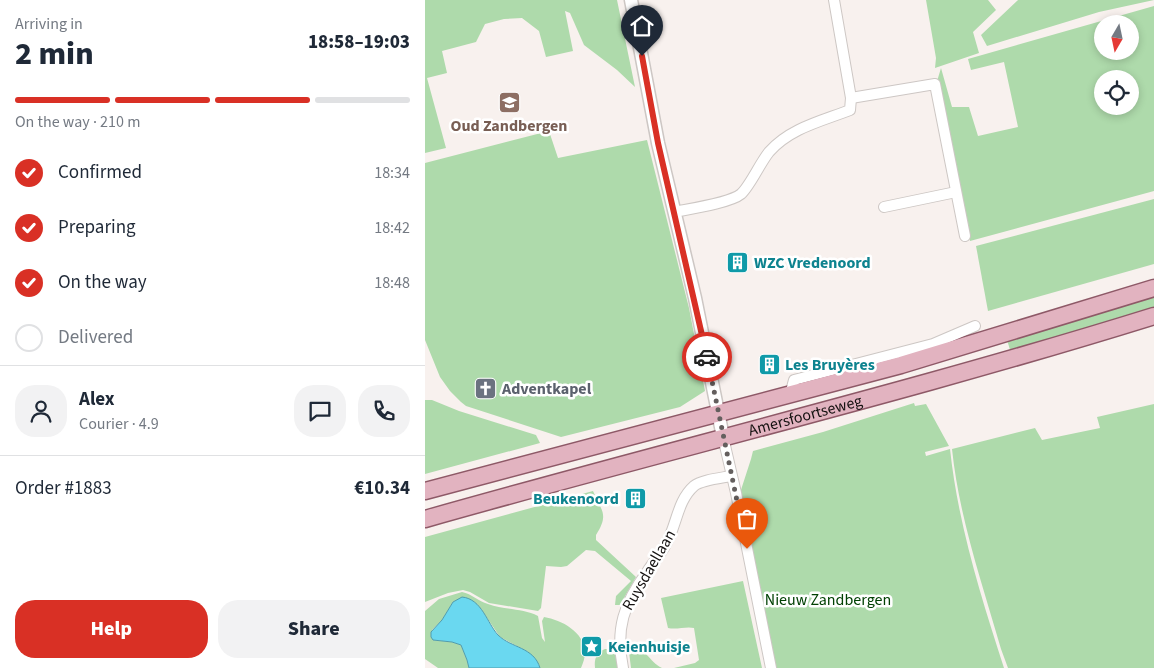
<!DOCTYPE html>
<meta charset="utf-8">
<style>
body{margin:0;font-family:"Source Sans 3",sans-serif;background:#f2f2f3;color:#1f2937;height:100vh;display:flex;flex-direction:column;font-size:19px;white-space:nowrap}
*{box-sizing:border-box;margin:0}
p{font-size:16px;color:#747a83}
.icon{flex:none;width:28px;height:28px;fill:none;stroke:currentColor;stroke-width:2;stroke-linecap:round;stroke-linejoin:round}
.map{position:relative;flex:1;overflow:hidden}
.panel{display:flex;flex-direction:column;background:#fff;width:425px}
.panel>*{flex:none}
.needle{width:32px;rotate:189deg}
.buttons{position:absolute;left:669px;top:15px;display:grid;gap:10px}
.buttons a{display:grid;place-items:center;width:45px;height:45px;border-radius:50%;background:#fff;box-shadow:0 2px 8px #0003;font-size:25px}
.pin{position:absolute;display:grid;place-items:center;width:42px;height:42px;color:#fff;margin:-51px -21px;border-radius:50% 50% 50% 0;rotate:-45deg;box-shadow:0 0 5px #0007}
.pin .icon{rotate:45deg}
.courier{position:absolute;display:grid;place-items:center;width:50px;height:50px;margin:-25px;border:4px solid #d93025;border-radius:50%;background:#fff;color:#222;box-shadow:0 1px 6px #0007}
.headline em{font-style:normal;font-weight:800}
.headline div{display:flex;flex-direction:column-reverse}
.headline{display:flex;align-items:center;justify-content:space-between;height:85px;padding:0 15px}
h1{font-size:32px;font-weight:800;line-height:38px}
.bar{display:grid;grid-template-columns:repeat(4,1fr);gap:8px 5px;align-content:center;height:60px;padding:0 15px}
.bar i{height:6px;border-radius:4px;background:#e0e1e3}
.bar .current{background:#d93025}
.bar p{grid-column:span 4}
.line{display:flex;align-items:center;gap:12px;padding:0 15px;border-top:1px solid #e0e1e3}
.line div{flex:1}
.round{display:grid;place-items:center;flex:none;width:52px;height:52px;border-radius:20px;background:#f2f2f3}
ol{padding:0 15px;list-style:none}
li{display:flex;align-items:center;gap:15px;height:55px}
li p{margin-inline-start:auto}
li .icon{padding:5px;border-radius:50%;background:#d93025;color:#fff;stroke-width:4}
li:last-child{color:#747a83}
li i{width:28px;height:28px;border:2px solid #e0e1e3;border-radius:50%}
.cta{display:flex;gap:10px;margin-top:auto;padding:10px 15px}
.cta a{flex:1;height:58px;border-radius:20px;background:#d93025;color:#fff;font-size:20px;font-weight:800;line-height:58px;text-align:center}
.cta a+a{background:#f2f2f3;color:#1f2937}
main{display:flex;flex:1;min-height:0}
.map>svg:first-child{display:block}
</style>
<main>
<section class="panel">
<div class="headline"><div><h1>2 min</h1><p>Arriving in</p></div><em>18:58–19:03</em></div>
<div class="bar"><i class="current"></i><i class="current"></i><i class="current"></i><i></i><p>On the way · 210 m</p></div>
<ol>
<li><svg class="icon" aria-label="check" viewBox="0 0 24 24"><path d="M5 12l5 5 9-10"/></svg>Confirmed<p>18:34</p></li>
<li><svg class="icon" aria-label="check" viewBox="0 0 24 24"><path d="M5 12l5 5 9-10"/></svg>Preparing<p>18:42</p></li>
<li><svg class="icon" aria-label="check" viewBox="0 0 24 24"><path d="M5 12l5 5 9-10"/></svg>On the way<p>18:48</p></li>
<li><i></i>Delivered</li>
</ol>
<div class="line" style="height:90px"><a class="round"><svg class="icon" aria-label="person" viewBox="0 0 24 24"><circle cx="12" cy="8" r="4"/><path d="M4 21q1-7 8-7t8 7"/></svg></a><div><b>Alex</b><p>Courier · 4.9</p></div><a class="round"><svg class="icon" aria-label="chat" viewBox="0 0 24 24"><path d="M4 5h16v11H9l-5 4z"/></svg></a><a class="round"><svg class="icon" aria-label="phone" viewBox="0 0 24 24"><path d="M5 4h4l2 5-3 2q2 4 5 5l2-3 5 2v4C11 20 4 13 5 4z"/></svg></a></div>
<div class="line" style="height:65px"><div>Order #1883</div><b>€10.34</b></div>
<div class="cta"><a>Help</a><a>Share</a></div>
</section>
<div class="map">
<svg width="729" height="668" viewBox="0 0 729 668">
<rect width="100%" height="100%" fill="#f8f1ee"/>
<!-- green -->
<g fill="#aedaab" fill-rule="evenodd">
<path d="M0 0H192L210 87 192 70 159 45 145 13 140 11 148 51 121 57 114 31 97 18 79 19 60 24 51 42 17 51 22 73 2 78 21 148 0 153Z"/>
<path d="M501 0H563L571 10 548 32 554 53 510 68 511 58Z"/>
<path d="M593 0H729L674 12 562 46 556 35Z"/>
<path d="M729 6V191L545 241 510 88 516 68 527 107H544L553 136 593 127 579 62 546 70 543 59ZM678 24H705V51H678ZM678 79H705V106H678Z"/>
<path d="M124 131 133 158 222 140 264 308 280 391 255 407 136 437 41 406 36 402 25 391 15 377 0 340V163Z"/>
<path d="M729 199V264L563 311 551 246Z"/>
<path d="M729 294V311L586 353 582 340Z"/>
<path d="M0 400H7L34 411 111 435 115 443 0 474Z"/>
<path d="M489 403 490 406 501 404 524 446 500 452 501 456 525 449C533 524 556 597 579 668H349L315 493 326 459 328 451 398 432Z"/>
<path d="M729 404V668H583L576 649C557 583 534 517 527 449L610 428 617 440 675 428 672 417Z"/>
<path d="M168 491C177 512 184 514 171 535V540L211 577 195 605H190L191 596 206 581 170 551 161 550 142 566 136 567 121 566 116 608 113 611 64 603 45 592 38 590 23 593 0 602V537Z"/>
<path d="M318 581 337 668H249L270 663 274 660 269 628C261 626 252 630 243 628L236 598Z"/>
<path d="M37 592C47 594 53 601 63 604 79 610 98 608 113 616L117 638 120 642 117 621 119 617C137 620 159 632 160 652 160 658 158 663 156 668H115L114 665 103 652 75 637 56 609 42 598 28 602 17 620 7 630 8 640 27 642 36 645 42 660 44 668H13L0 659V611L14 599Z"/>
<path d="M205 645C220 646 224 662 237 668H206L204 652Z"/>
<path d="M180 649H185L191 653 193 668H170C169 659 171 653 180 649Z"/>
</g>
<!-- water -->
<path fill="#6ad8f0" stroke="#509cad" d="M37 597C57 599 62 623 73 635 86 648 109 647 115 668H44L42 660 36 645 27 642 8 640 6 637V632L17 620 28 602Z"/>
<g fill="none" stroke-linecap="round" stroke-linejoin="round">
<defs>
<g id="minor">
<path d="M426 98 510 84 540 236"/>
<path d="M459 207 531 192"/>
<path d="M249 212C264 209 305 203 316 194 325 186 335 163 344 152 365 128 397 121 425 110L426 98 409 0"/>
<path d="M365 395 369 380 508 344 550 326"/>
<path d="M298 437 311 493 346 668"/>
<path d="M198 668C190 629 199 603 222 572 228 562 236 554 241 544 252 525 252 501 269 486 276 480 296 478 306 476"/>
</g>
<path id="tertiary" d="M206 0 233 143 270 298 298 437"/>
<g id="primary">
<path d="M0 491 476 365 729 288"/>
<path id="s1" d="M0 519C243 450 488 391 729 316"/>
</g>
</defs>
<!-- minor casing -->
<use href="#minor" stroke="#cdc7c4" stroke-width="12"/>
<!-- tertiary casing -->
<use href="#tertiary" stroke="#cdc7c4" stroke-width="15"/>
<!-- primary casing -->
<use href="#primary" stroke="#8e5967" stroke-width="19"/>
<!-- minor -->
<use href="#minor" stroke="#fff" stroke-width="10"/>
<!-- tertiary -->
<use href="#tertiary" stroke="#fff" stroke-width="12"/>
<!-- primary -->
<use href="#primary" stroke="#e2b3c0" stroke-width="16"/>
</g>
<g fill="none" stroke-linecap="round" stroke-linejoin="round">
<!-- done -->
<path stroke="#645f5e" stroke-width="5" stroke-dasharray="0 9" d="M282 357 322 549"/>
<!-- route -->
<path stroke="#d93025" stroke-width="6" d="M217 56 233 143 282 357"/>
</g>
<!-- icons -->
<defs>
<symbol id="school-square" viewBox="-11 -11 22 22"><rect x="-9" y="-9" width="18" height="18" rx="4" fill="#8d6e63" stroke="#fff"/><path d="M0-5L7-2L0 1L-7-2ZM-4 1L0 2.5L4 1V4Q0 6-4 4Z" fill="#fff"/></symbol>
<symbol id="building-square" viewBox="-11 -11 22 22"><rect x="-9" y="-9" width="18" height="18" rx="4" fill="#0f9aa8" stroke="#fff"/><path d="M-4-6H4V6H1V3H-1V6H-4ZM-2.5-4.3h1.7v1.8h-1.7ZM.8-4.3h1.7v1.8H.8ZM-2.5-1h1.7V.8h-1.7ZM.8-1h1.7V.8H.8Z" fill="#fff"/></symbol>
<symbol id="church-square" viewBox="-11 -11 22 22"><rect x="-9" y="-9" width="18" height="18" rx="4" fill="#6b7280" stroke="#fff"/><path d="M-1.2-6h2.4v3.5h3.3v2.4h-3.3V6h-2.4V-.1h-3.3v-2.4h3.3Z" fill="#fff"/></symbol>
<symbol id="sight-square" viewBox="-11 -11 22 22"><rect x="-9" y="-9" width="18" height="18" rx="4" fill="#0f9aa8" stroke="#fff"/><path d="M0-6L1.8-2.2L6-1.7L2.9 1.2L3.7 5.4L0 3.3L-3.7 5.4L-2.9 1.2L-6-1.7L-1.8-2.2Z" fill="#fff"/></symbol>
</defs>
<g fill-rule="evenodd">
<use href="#school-square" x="72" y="90" width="25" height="25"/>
<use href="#building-square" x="300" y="250" width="25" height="25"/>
<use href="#building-square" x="332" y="352" width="25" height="25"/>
<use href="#church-square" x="48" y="376" width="25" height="25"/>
<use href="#building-square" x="198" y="486" width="25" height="25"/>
<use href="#sight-square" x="154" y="634" width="25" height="25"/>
</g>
<g text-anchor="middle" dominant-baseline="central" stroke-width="5" stroke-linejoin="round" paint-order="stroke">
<!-- education labels -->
<g font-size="16" font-weight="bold" fill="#785e54" stroke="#fff">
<text x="84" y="126">Oud Zandbergen</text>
</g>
<!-- culture labels -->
<g font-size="16" font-weight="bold" fill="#0d838f" stroke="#fff" text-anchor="start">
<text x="329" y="263">WZC Vredenoord</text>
<text x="360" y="365">Les Bruyères</text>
<text x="194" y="499" text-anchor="end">Beukenoord</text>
<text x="183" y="647">Keienhuisje</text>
</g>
<!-- worship labels -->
<g font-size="16" font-weight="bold" fill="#5b616d" stroke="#fff" text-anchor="start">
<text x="77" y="389">Adventkapel</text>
</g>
<!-- street labels -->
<g font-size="16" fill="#141110" stroke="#fff">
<text stroke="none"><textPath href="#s1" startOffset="394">Amersfoortseweg</textPath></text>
<text transform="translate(224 570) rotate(-60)">Ruysdaellaan</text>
</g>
<!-- park labels -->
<g font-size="16" fill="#014103" stroke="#fff">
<text x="403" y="600">Nieuw Zandbergen</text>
</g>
</g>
</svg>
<div class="buttons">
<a><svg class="needle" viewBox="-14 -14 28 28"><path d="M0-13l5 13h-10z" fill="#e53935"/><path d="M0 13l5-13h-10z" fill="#747a83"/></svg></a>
<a><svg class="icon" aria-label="locate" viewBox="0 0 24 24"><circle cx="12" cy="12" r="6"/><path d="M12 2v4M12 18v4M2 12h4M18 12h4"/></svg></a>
</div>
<div class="pin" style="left:322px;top:549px;background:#ea580c"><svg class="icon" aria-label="bag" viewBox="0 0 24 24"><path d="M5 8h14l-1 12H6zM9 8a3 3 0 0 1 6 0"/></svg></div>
<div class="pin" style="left:217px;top:56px;background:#1f2937"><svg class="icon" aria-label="home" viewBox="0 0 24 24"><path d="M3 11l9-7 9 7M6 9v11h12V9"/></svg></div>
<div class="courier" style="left:282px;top:357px"><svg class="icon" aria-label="car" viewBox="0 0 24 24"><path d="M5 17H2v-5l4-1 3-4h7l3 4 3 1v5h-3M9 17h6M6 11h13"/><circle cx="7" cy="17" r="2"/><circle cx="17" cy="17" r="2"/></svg></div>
</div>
</main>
